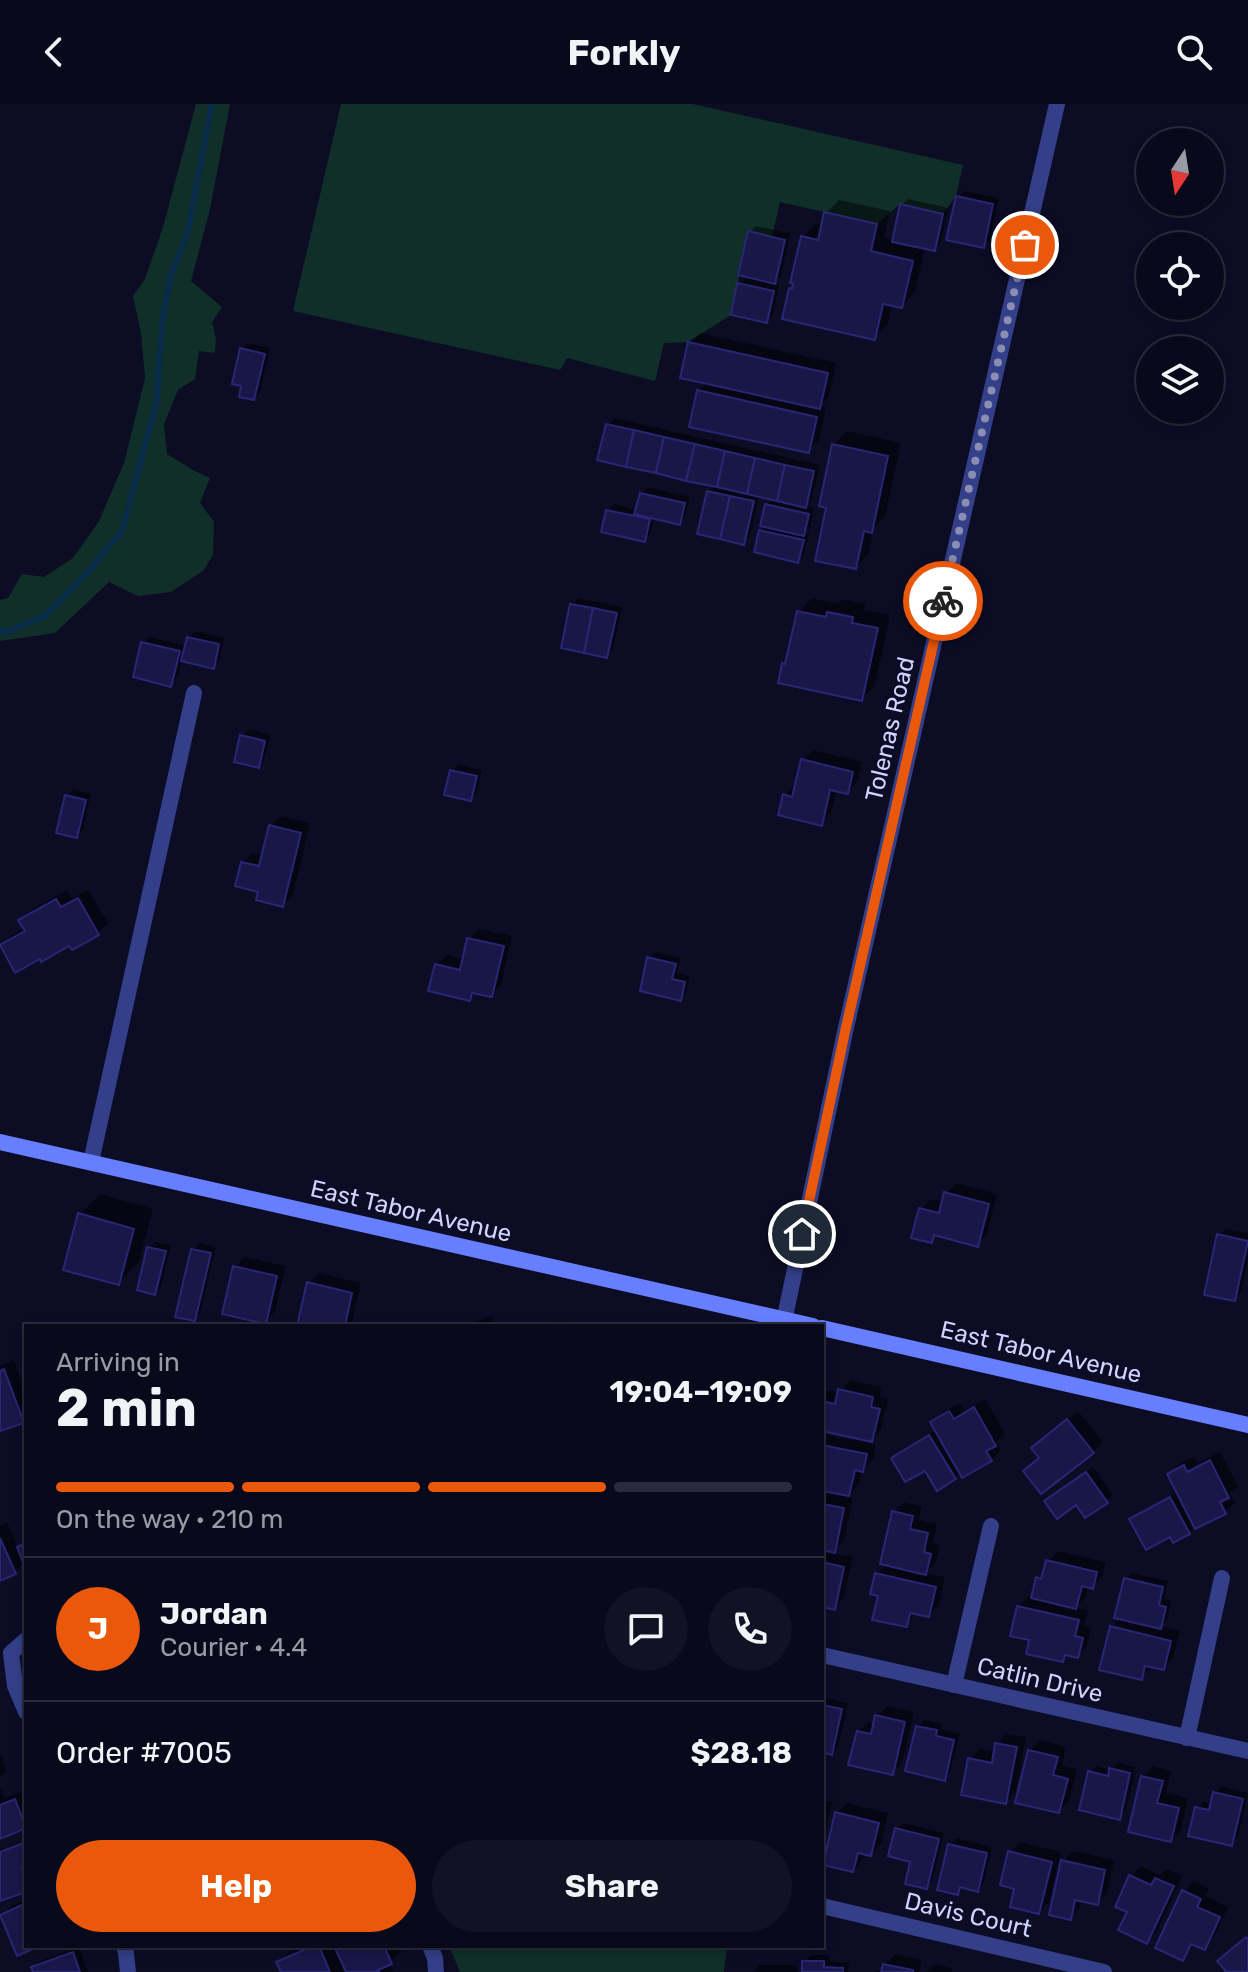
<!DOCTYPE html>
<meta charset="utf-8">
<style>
body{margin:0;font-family:Rubik,sans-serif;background:#121225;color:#f1f3f6;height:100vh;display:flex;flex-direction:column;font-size:30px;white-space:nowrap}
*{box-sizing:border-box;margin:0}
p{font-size:26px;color:#999aa3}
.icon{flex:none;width:44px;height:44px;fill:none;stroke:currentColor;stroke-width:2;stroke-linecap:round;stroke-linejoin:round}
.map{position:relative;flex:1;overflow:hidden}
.drawer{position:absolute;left:24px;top:1220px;width:800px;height:624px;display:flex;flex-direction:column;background:#09091c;border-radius:0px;box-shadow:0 4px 12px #0003,0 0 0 2px #292a3b}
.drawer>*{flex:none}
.needle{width:52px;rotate:192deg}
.tools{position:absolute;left:1136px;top:24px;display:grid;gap:16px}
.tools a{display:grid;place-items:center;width:88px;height:88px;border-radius:50%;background:#09091c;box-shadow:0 4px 12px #0003,0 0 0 2px #292a3b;font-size:40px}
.pin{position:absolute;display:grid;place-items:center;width:68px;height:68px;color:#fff;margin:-34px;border:4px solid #fff;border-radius:50%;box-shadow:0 2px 8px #0007}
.courier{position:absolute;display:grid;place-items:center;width:80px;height:80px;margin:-40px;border:6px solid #ea580c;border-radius:50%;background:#fff;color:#222;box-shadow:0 2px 10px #0007}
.overview em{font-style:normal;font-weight:700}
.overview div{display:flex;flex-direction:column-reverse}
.overview{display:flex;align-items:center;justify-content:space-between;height:136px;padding:0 32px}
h1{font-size:52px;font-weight:700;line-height:60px}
.bar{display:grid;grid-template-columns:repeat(4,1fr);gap:12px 8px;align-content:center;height:96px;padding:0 32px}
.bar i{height:10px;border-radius:6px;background:#292a3b}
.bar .selected{background:#ea580c}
.bar p{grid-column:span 4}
.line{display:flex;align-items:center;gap:20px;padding:0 32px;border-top:2px solid #292a3b}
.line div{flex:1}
.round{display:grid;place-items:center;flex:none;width:84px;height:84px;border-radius:42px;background:#121225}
.cta{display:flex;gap:16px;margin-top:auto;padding:16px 32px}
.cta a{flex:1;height:92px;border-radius:48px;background:#ea580c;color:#fff;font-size:32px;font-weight:700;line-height:92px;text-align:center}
.cta a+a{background:#121225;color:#f1f3f6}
header{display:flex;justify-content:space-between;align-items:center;height:104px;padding:0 32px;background:#09091c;font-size:36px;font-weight:700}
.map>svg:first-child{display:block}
</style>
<header><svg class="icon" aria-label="back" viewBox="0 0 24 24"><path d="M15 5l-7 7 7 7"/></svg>Forkly<svg class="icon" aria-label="search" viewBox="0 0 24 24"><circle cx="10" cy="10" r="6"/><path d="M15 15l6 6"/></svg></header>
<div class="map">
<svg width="1248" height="1868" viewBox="0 0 1248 1868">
<rect width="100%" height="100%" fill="#0c0c25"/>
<!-- green -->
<g fill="#0f2f28">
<path d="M196 0H230L210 105 191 177 222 203 212 218 216 235 215 249 199 247 195 275 178 286 164 320 167 350 193 366 210 374 200 399 214 418 213 451 203 467 171 488 138 492 109 478 55 529 0 537V496L8 494 22 470 44 473 73 454 99 417 124 359 145 274 141 229 133 192 145 175 163 123Z"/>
<path d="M341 0H693L963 61 956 92 943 110 900 100 877 120 780 98 772 133 748 128 731 211 688 238 664 239 655 277 567 254 560 266 293 207Z"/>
<path d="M449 1842H727L724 1868H460Z"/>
</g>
<!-- shadow -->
<g fill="#0007">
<path d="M964 87 999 94 990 135 983 142 958 93Z"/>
<path d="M908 95 948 104 941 138 934 145 925 143 915 188 901 202 892 200 888 220 874 233 791 185 794 182 802 133 816 119 823 121 826 109 839 96 890 107 884 134 894 136 902 101Z"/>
<path d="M756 122 790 129 781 171 773 180 779 181 773 211 766 217 739 180 748 172 750 128Z"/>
<path d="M700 229 836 259 829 292 820 302 826 303 819 336 809 346 698 287 708 278 690 239Z"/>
<path d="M248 239 270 244 260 288 254 294 242 245Z"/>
<path d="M614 314 820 361 812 395 805 402 814 404 810 424 804 429 809 430 804 450 798 456 761 427 766 422 767 401 774 394 759 391 750 432 743 438 708 388 715 381 608 321Z"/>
<path d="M847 327 901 339 885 413 874 424 869 449 856 463 828 402 834 341Z"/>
<path d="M648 383 690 393 685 412 679 419 654 413 651 429 644 436 608 407 614 400 638 406 641 390Z"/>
<path d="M579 494 622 503 613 545 607 552 572 501Z"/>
<path d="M812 494 838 500 842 495 865 500 864 506 890 511 875 582 861 595 784 560 788 556 799 508Z"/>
<path d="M195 527 224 534 220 556 213 563 182 555 177 574 171 580 143 539 149 533 187 542 188 534Z"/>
<path d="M249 625 271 631 264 656 258 662 242 632Z"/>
<path d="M813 646 862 658 857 678 847 688 837 685 831 709 821 719 785 691 795 681 797 682 803 656Z"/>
<path d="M458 660 482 666 477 688 470 695 452 667Z"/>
<path d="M73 685 91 690 83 725 76 732 67 692Z"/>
<path d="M281 712 310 719 293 791 283 801 261 786 242 759 252 749 264 752 271 722Z"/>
<path d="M88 785 108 819 98 829 70 839 2 841 12 831 25 824 21 816 31 806 67 786 72 795Z"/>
<path d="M479 825 512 832 501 881 491 891 477 888 469 895 437 861 447 851 464 855 469 835Z"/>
<path d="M656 848 681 854 677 869 690 872 686 888 680 895 649 854Z"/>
<path d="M956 1079 997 1090 987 1130 977 1140 938 1130 931 1137 921 1105 931 1095 944 1098 946 1090Z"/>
<path d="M100 1090 153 1105 139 1158 118 1179 80 1110Z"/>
<path d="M1225 1125 1248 1129V1155L1241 1189 1234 1195 1219 1131Z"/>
<path d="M155 1138 171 1141 161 1182 155 1189 149 1144Z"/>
<path d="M200 1139 216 1143 200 1209 194 1215 193 1146Z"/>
<path d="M245 1153 286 1162 275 1208 265 1218 235 1163Z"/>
<path d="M319 1169 361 1179 351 1222H299L309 1179Z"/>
<path d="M492 1212 495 1222H467L469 1220Z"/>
<path d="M560 1216 565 1222H554Z"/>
<path d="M14 1256 26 1289V1313L22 1317 0 1325V1262Z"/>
<path d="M850 1276 882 1283 880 1293 888 1295 881 1326 869 1339 876 1340 873 1356 862 1366 859 1380 846 1393 853 1394 844 1436 832 1449 853 1453 844 1494 834 1504 822 1501V1330L852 1336 853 1332 822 1325V1292L828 1286 840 1289Z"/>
<path d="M985 1295 1005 1330 996 1339 1001 1346 991 1356 961 1368 955 1374 893 1354 900 1348 937 1325 933 1318 943 1308 960 1299 964 1306Z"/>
<path d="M1078 1307 1103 1338 1093 1348 1025 1367 1040 1353 1043 1334Z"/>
<path d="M1220 1348 1238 1382 1230 1389 1235 1398 1225 1408 1195 1422 1189 1428 1171 1431 1132 1415 1138 1409 1178 1388 1169 1370 1179 1360 1194 1352 1198 1359Z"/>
<path d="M1093 1363 1113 1391 1106 1397 1077 1398 1047 1397Z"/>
<path d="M904 1398 922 1402 919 1416 937 1420 933 1439 940 1440 936 1458 925 1469 945 1473 939 1501 928 1511 917 1508 906 1521 880 1490 876 1470 887 1460 894 1408Z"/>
<path d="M7 1418 18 1444 26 1437V1461L25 1458 14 1469 0 1475V1422Z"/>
<path d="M1058 1447 1106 1458 1102 1473 1092 1483 1088 1482 1086 1493 1075 1503 1088 1506 1084 1522 1091 1524 1087 1542 1077 1552 1068 1550 1062 1556 1031 1535 1019 1503 1029 1492 1033 1493 1038 1474 1046 1466 1048 1457Z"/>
<path d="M1132 1469 1168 1477 1164 1495 1171 1497 1167 1517 1161 1522 1180 1527 1173 1554 1163 1564 1152 1561 1141 1574 1111 1523 1121 1514 1126 1475Z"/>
<path d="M822 1593 848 1599 838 1642 831 1649 822 1646Z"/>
<path d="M887 1602 914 1608 902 1659 892 1669 858 1628 868 1618 876 1619 877 1612Z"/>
<path d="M924 1616 942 1620 941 1625 960 1630 950 1668 944 1675 917 1623Z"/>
<path d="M1007 1630 1026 1633 1016 1687 1006 1698 970 1655 980 1645 996 1648 997 1640Z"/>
<path d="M1040 1636 1066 1643 1062 1662 1077 1665 1069 1697 1059 1707 1030 1647Z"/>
<path d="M0 1648 7 1667 0 1673Z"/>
<path d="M1118 1659 1136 1663 1126 1707 1119 1713 1090 1668 1096 1662 1111 1666Z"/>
<path d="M1153 1662 1171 1667 1166 1689 1188 1694 1181 1726 1171 1736 1142 1673Z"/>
<path d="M1221 1682 1248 1689 1238 1733 1231 1740 1197 1704 1203 1697 1212 1700 1215 1689Z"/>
<path d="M0 1684 5 1694 25 1686 26 1689V1722L0 1733Z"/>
<path d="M822 1696 832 1698 822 1740Z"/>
<path d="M847 1699 888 1709 881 1740 871 1750 865 1748 863 1756 853 1766 837 1709Z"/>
<path d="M903 1719 944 1729 932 1777 926 1783 896 1725Z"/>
<path d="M956 1734 992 1743 984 1779 978 1785 964 1782 957 1789 949 1741Z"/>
<path d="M26 1736V1785L0 1795V1746Z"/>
<path d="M1020 1738 1061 1748 1049 1798 1039 1808 1016 1783 1010 1748Z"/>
<path d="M1073 1747 1114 1756 1107 1789 1097 1799 1082 1795 1080 1804 1070 1814 1063 1757Z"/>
<path d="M1141 1762 1160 1771 1167 1765 1182 1772 1157 1827 1147 1837 1129 1807 1131 1772Z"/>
<path d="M1194 1777 1209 1784 1206 1792 1228 1803 1214 1833 1204 1843 1195 1839 1183 1855 1184 1787Z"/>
<path d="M26 1795V1842H35L18 1850 1 1812 12 1802Z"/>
<path d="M303 1842H398L401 1848 389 1859 393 1868H283L279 1858 289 1848Z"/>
<path d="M79 1843 88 1868H35L33 1863 40 1857Z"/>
<path d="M895 1850 922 1856 919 1868H875L877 1866 883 1868 885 1861Z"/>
<path d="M811 1851H830V1858H849L848 1868H804V1858Z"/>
<path d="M935 1860 953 1864 952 1868H926Z"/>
<path d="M759 1861H797V1868H753Z"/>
</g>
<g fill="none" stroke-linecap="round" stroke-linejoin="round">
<!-- stream -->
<path stroke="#072b49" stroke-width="6" d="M0 526 6 528 45 512 86 470 122 427 156 301 163 211 171 172 188 127 212 0"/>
</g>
<!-- building -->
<g fill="#181747" stroke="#282675" stroke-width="2">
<path d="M956 92 993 100 984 144 946 136Z"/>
<path d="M900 100 943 110 935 147 892 138Z"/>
<path d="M824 108 877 120 871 147 913 157 902 204 883 200 875 236 782 215 789 184 792 185 793 179H790L801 132 818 136Z"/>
<path d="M748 127 785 136 775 180 738 171Z"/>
<path d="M737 179 774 187 767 219 731 211Z"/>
<path d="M688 238 828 269 820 305 680 274Z"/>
<path d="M240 244 265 250 254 296 239 293 241 282 232 280Z"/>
<path d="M697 286 817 313 809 349 689 323Z"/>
<path d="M606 320 634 326 626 363 597 356Z"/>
<path d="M634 326 664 333 656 369 626 363Z"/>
<path d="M664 333 695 340 686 377 656 369Z"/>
<path d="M695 340 725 347 717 383 686 377Z"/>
<path d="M832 340 888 352 872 429 864 427 856 465 815 457 826 404 819 402Z"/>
<path d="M725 347 755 354 747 390 717 383Z"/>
<path d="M755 354 785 361 777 397 747 390Z"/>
<path d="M785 361 814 367 806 404 777 397Z"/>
<path d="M707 387 730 392 720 435 697 430Z"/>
<path d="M640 389 685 399 680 421 634 410Z"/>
<path d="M730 392 754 397 744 441 720 435Z"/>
<path d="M765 400 809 410 804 432 760 422Z"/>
<path d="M606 406 650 415 645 438 601 428Z"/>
<path d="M759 426 804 436 798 459 754 448Z"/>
<path d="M570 500 593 504 584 549 561 544Z"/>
<path d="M593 504 617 509 607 554 584 549Z"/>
<path d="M797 507 826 513 827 508 853 513 852 519 878 524 862 597 778 579 782 559 785 560Z"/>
<path d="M187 533 219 540 214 565 181 557Z"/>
<path d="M141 538 180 547 171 583 133 573Z"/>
<path d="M240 631 265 637 259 664 234 658Z"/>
<path d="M801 655 853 668 848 690 830 686 822 722 778 711 783 690 792 693Z"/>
<path d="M450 666 477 672 471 697 444 691Z"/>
<path d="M65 691 86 696 77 734 56 729Z"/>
<path d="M269 721 301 729 283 803 256 796 258 788 235 782 241 758 259 762Z"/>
<path d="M78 794 99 831 72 846 69 842 41 858 40 855 15 869 0 841 25 827 18 816 56 795 61 803Z"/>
<path d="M467 834 504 842 492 893 472 889 470 897 428 887 435 860 460 866Z"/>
<path d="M647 853 676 860 672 875 685 878 681 897 640 887Z"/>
<path d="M944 1088 989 1100 978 1143 934 1131 932 1139 911 1134 919 1104 939 1109Z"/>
<path d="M78 1109 134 1125 119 1181 63 1166Z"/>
<path d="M1217 1130 1248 1137 1235 1197 1204 1191Z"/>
<path d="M147 1143 166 1147 155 1191 137 1186Z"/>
<path d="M191 1145 211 1149 195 1217 175 1213Z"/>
<path d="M233 1162 277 1172 266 1220 222 1210Z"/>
<path d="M307 1178 352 1189 345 1222H297Z"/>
<path d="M4 1265 24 1319 0 1327V1267Z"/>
<path d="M838 1285 873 1293 871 1303 880 1305 872 1338 822 1327V1297L835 1300Z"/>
<path d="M974 1303 996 1342 986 1347 992 1357 962 1374 930 1318 949 1307 954 1315Z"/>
<path d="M1067 1315 1094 1349 1041 1390 1023 1367 1039 1354 1031 1344Z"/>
<path d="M929 1331 956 1375 937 1387 925 1367 905 1378 891 1354Z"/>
<path d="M822 1341 867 1350 863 1368 855 1366 849 1392 822 1387Z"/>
<path d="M1210 1356 1229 1394 1220 1398 1226 1410 1195 1425 1167 1370 1184 1361 1187 1368Z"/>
<path d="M1086 1368 1108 1399 1085 1414 1076 1401 1057 1415 1044 1397Z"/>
<path d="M1170 1393 1190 1430 1173 1439 1170 1433 1146 1446 1129 1415Z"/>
<path d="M822 1400 844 1404 835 1449 822 1446Z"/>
<path d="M892 1407 913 1412 910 1425 928 1429 924 1448 931 1450 926 1471 880 1460Z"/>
<path d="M0 1434 16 1470 0 1477Z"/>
<path d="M26 1439V1466L17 1443Z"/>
<path d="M1046 1456 1097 1468 1093 1485 1082 1482 1076 1505 1031 1494 1036 1473 1041 1475Z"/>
<path d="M822 1458 844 1463 835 1506 822 1503Z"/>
<path d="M875 1469 936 1483 929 1513 910 1509 907 1523 872 1516 878 1492 870 1490Z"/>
<path d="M1124 1474 1163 1483 1159 1501 1166 1503 1161 1525 1114 1514Z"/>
<path d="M1017 1502 1079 1516 1075 1532 1083 1534 1078 1554 1065 1551 1063 1558 1026 1550 1029 1536 1010 1532Z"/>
<path d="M1110 1522 1171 1537 1164 1566 1145 1562 1142 1576 1099 1566Z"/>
<path d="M822 1601 842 1605 832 1651 822 1648Z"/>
<path d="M875 1611 905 1618 893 1671 848 1661 857 1627 871 1630Z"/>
<path d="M916 1622 937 1626 936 1632 954 1636 945 1677 905 1667Z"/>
<path d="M995 1639 1017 1643 1006 1700 961 1691 968 1654 992 1659Z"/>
<path d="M1028 1646 1058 1653 1053 1671 1068 1675 1059 1709 1015 1699Z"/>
<path d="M1109 1664 1130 1669 1120 1716 1079 1706 1088 1667 1108 1672Z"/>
<path d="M1141 1672 1163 1677 1157 1699 1179 1704 1171 1738 1128 1728Z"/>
<path d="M1213 1688 1243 1695 1232 1742 1188 1732 1195 1703 1209 1706Z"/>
<path d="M15 1695 26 1724 0 1735V1701Z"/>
<path d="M835 1708 879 1719 871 1752 858 1749 853 1768 823 1761Z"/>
<path d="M895 1724 939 1735 927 1785 905 1780 910 1758 888 1752Z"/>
<path d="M26 1738V1762L22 1764 26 1773V1788L0 1797V1748Z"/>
<path d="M948 1740 987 1749 978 1788 960 1783 958 1791 937 1786Z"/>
<path d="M1008 1747 1052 1758 1039 1810 1010 1803 1014 1785 1000 1781Z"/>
<path d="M1061 1756 1105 1766 1098 1801 1075 1796 1071 1816 1049 1811Z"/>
<path d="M1129 1771 1151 1781 1155 1774 1174 1782 1147 1840 1118 1826 1127 1808 1115 1803Z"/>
<path d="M1182 1786 1201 1795 1197 1803 1220 1813 1205 1846 1191 1840 1183 1857 1155 1844Z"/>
<path d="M26 1799V1842H40L17 1852 0 1811Z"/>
<path d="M1246 1833 1248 1835V1868H1225L1226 1867 1217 1857Z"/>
<path d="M313 1842H319L330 1868H281L276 1858Z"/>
<path d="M334 1842H384L392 1860 378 1866 379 1868H346Z"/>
<path d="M73 1848 80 1868H33L31 1863Z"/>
<path d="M802 1857H824V1863L843 1864V1868H802Z"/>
<path d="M883 1860 913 1866V1868H881Z"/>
</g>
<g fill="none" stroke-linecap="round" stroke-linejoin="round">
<!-- minor -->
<g stroke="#333f88" stroke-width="16">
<path d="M91 1058 194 589"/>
<path d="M783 1222 845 928 1057 0"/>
<path d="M26 1536 11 1549 15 1582 26 1608"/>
<path d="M822 1551 1248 1647"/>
<path d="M954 1581 991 1422"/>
<path d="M1187 1634 1222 1474"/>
<path d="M822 1802 1104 1868"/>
<path d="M124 1842 126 1849 128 1868"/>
<path d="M430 1842 435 1854 436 1868"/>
</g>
<!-- secondary -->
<g stroke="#677fff" stroke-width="16">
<path d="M0 1038 813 1222"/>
<path d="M822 1224 1248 1321"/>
</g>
</g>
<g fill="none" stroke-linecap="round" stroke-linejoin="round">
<!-- done -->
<path stroke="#8b8db3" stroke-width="8" stroke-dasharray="0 14.4" d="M943 497 1025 141"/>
<!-- route -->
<path stroke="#ea580c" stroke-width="10" d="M802 1130 845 928 943 497"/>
</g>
<g text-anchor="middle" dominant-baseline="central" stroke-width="6" stroke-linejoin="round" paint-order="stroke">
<!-- street labels -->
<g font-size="24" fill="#d0d3ff" stroke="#0c0c25">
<text transform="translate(890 625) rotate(-77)">Tolenas Road</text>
<text transform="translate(411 1107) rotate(13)">East Tabor Avenue</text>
<text transform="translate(1041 1248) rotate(13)">East Tabor Avenue</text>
<text transform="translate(1040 1576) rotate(13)">Catlin Drive</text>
<text transform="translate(968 1811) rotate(13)">Davis Court</text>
</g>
</g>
</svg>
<div class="tools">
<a><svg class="needle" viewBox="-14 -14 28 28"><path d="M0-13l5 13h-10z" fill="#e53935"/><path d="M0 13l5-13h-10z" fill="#999aa3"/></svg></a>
<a><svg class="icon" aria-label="locate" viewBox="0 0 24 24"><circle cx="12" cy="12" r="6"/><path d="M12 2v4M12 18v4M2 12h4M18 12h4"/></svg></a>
<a><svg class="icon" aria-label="layers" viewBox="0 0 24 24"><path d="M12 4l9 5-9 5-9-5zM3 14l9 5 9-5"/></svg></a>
</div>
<div class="pin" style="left:1025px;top:141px;background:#ea580c"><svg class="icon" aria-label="bag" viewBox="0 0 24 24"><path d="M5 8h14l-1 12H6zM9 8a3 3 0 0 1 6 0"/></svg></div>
<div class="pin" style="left:802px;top:1130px;background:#1f2937"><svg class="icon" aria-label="home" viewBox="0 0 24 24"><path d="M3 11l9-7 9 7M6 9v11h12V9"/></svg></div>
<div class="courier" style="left:943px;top:497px"><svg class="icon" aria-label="bike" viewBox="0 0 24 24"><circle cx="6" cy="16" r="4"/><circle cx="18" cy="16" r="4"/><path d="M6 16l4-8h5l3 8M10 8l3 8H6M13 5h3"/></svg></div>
<section class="drawer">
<div class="overview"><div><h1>2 min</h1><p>Arriving in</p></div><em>19:04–19:09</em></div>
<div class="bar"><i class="selected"></i><i class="selected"></i><i class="selected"></i><i></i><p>On the way · 210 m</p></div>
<div class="line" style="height:144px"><b class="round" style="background:#ea580c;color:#fff">J</b><div><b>Jordan</b><p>Courier · 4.4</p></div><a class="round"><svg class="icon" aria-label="chat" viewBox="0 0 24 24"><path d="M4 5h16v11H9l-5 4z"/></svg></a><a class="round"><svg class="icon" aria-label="phone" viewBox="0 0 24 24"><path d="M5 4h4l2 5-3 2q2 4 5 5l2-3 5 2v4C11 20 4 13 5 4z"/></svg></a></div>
<div class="line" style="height:104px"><div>Order #7005</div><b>$28.18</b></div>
<div class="cta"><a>Help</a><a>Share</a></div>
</section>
</div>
